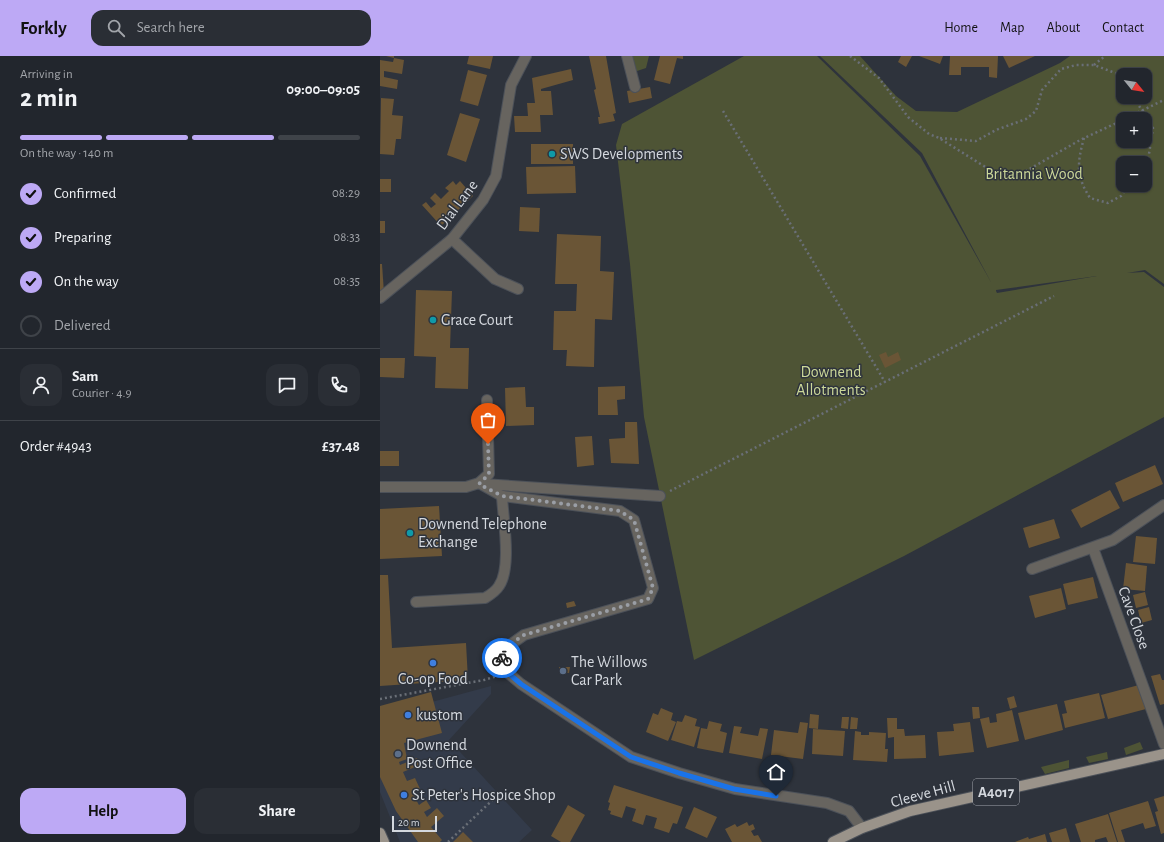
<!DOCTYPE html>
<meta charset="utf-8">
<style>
body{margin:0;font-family:"Alegreya Sans",sans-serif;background:#2a2e35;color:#f1f3f6;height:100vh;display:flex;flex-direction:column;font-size:15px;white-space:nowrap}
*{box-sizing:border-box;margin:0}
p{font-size:13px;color:#a2a5aa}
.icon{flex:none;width:22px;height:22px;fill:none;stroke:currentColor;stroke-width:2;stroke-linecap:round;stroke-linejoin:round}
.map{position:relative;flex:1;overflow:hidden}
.details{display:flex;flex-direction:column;background:#22262d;width:380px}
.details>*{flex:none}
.needle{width:26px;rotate:120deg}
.buttons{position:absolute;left:736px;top:12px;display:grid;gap:8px}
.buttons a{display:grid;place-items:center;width:36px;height:36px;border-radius:8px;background:#22262d;box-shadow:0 1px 3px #0004,0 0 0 1px #3f4349;font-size:20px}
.scale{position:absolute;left:12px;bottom:10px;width:45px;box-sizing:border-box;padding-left:4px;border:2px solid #d4d8de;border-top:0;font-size:11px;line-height:14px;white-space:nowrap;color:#d4d8de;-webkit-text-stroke:3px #2e333c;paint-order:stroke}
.pin{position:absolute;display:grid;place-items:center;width:34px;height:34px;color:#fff;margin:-41px -17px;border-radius:50% 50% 50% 0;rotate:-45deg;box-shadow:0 0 4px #0007}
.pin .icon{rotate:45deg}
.courier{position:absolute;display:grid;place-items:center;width:40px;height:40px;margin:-20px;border:3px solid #1a73e8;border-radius:50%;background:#fff;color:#222;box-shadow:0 1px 5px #0007}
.head em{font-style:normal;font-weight:700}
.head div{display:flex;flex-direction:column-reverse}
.head{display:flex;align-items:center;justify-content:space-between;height:68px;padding:0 20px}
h1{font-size:26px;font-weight:700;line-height:30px}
.bar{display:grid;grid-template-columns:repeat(4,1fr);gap:6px 4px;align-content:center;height:48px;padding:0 20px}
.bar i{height:5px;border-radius:3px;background:#3f4349}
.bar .active{background:#bda9f5}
.bar p{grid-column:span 4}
.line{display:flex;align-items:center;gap:10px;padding:0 20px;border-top:1px solid #3f4349}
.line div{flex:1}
.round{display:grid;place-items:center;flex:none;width:42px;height:42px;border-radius:12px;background:#2a2e35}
ol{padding:0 20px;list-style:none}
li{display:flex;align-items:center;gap:12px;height:44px}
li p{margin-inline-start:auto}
li .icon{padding:4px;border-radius:50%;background:#bda9f5;color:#111;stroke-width:4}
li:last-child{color:#a2a5aa}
li i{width:22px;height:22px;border:2px solid #3f4349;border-radius:50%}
.button{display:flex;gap:8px;margin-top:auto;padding:8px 20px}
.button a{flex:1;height:46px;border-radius:12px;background:#bda9f5;color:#111;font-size:16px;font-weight:700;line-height:46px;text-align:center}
.button a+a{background:#2a2e35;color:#f1f3f6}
header{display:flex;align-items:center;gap:24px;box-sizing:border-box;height:56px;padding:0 20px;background:#bda9f5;color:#111}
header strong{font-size:19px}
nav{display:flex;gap:22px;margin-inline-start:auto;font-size:14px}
.search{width:280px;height:36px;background:#2a2e35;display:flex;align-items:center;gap:10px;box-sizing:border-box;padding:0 14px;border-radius:12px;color:#a2a5aa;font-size:15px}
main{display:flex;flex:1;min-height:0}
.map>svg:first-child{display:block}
</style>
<header>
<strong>Forkly</strong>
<div class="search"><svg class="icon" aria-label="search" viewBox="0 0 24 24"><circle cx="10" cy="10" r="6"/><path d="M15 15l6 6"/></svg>Search here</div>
<nav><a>Home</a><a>Map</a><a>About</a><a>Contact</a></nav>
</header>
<main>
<section class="details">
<div class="head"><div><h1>2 min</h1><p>Arriving in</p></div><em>09:00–09:05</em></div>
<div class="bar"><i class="active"></i><i class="active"></i><i class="active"></i><i></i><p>On the way · 140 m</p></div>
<ol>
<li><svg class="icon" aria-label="check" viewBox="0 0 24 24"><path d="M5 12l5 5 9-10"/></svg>Confirmed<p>08:29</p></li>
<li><svg class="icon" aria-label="check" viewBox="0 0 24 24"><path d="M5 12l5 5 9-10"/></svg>Preparing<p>08:33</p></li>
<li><svg class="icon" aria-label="check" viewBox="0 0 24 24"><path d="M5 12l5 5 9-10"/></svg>On the way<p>08:35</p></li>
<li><i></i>Delivered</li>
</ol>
<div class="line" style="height:72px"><a class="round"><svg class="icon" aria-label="person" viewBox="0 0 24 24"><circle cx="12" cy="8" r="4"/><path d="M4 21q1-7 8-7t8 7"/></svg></a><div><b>Sam</b><p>Courier · 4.9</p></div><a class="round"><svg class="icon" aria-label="chat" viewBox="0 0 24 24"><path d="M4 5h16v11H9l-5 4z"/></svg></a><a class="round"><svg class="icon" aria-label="phone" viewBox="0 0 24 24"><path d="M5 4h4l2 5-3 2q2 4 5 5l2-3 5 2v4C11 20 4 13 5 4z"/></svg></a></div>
<div class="line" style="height:52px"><div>Order #4943</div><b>£37.48</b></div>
<div class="button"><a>Help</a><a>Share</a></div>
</section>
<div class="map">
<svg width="784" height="786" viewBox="0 0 784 786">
<rect width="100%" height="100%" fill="#2e333c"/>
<!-- built -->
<path fill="#333b4a" d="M111 630V638L69 684 152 774 139 786H20L0 736V660Z"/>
<!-- green -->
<g fill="#4e5435" fill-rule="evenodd">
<path d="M251 0H269L266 12 254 16Z"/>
<path d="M364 0H437L540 100 612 228 542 97 440 0H480L516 40 536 55 577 56 680 7 690 0H784V228L765 214 747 217 764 216 784 231V361L524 500 314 604 264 361 250 208 236 89 242 68ZM743 19H765V41H743ZM743 63H765V85H743ZM743 107H765V129H743ZM717 220 617 237 616 235V234Z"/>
<path d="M760 686 763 693 746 699 744 692Z"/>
<path d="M727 696 728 703 709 707 706 701Z"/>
<path d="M689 704V712L665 718 661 711Z"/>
</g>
<!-- building -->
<g fill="#6a5536">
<path d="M6 0H14V2L24 4 22 18 4 15V21L18 24 17 33 0 30V4L13 6 14 2Z"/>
<path d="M89 0H113L110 13 87 8Z"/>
<path d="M209 0H226L236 57 233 58 235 65 219 68 218 61H220L214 34 216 33Z"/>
<path d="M280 0H303V3L297 2 290 28 274 24Z"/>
<path d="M521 0H532L526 11 518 6Z"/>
<path d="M539 0H563L560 8Z"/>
<path d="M570 0H618L617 22 609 21V11H581V19H569Z"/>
<path d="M623 0H655L629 12Z"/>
<path d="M191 13 193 24 161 33V35H171L173 59H160L161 76H135L134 60H148L147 47H155L152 22Z"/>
<path d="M88 14 107 19 98 50 80 45Z"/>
<path d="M270 31 272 42 249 47 247 35Z"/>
<path d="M1 42 14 43 12 59 23 60 21 83H16L14 99 0 98Z"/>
<path d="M80 57 100 63 86 106 67 99Z"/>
<rect x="151" y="88" width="42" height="20"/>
<path d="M195 110 196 137 147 138 146 111Z"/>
<rect x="0" y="123" width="11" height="13"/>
<path d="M73 125 76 129 80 125 93 140 61 170 42 149 46 146 51 152 56 148 50 142 55 137 61 143 69 135 65 132Z"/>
<path d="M140 151 160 152 159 176 139 175Z"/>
<rect x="0" y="165" width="5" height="12"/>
<path d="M177 178 221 180 220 215 234 216 232 264 215 263 214 311 186 310 187 294H173L174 255H196L197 228H175Z"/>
<path d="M0 208H2L4 237 0 239Z"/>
<path d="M36 234 72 235 70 292H89L88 333 55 332 56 301 34 300Z"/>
<path d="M506 296 508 301 518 296 521 304 505 312 499 299Z"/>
<path d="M0 302H25L24 322 0 321Z"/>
<path d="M245 330V343L237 344 238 359H218V331Z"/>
<path d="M145 331 146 351H154V369L126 370 125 332Z"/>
<path d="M245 366H257L259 408 231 407 229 383 245 382Z"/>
<path d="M212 380 214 409 197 411 195 381Z"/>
<rect x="0" y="395" width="19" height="15"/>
<path d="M775 409 783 428 743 446 735 427Z"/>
<path d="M730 434 740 452 701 472 691 454Z"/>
<path d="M59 450 62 500 0 503V453Z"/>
<path d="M674 463 680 482 649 492 643 472Z"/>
<path d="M756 480 777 482 775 508 753 506Z"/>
<path d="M746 507 767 510 765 535 743 533Z"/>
<path d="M0 519H8L12 592 86 587 88 624 0 630Z"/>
<path d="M713 521 718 542 688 549 683 528Z"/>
<path d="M681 532 686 553 655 562 649 540Z"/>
<path d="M765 536 768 549 756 552 753 539Z"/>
<path d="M194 545 196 550 187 552 186 547Z"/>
<path d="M769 551 772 564 761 567 758 554Z"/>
<path d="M179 611H190L189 617 179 616Z"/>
<path d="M780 618 782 624H784V648L780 649 771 620Z"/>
<path d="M759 629 766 653 728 663 721 639Z"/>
<path d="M51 636 62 677 24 687 27 703 19 706 20 709 37 702 40 709 23 716 27 725 35 722 40 733 33 737 35 742 39 749 46 744 51 752 44 756 47 761 57 752 64 760 51 771 62 784 60 786H38L16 755 0 721V650Z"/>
<path d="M719 637 725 662 685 672 682 658 687 657 684 645Z"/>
<path d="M634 640 637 651 630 653 627 642Z"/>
<path d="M677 648 683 674 645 684 638 657Z"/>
<path d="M592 651H599L600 662 593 663Z"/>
<path d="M281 652 293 657 291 664 296 666 288 685 266 676 273 657 278 659Z"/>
<path d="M632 654 639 685 607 692 600 663 609 661 610 667 617 666 616 658Z"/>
<path d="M430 658 439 659 438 673 429 672Z"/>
<path d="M305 659 317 663 315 670 320 671 314 691 291 684 297 665 302 666Z"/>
<path d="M462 661H469L468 673 461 672Z"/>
<path d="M471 661 478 662 477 673H470Z"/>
<path d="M507 662H517V673H524L525 680 545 679 546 702 514 703V681L508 682Z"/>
<path d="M329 665 342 668 340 675 347 677 343 697 317 692 321 672 327 673Z"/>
<path d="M420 666 428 667 423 703 391 699 394 674 418 677Z"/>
<path d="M590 666 594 696 559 700 557 676 574 675 573 668Z"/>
<path d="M354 670 362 671 360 677 378 680 380 672 388 673 382 703 349 697Z"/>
<path d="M433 673 465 675 463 700 432 698Z"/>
<path d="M475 675 481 676V679H489V676L506 677 505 693H508L507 706 473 704Z"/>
<path d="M234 729 303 751 297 768 293 767 289 777 274 772 277 762 270 760 266 759 263 769 252 765 256 753 249 751 246 750 242 762 230 758 231 755 228 754 230 747 228 746Z"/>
<path d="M784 740V777L781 778 775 756 778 755 774 743Z"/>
<path d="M768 745 776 770 765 773 763 767 741 774 745 786H738L729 757Z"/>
<path d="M188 749 205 759 190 786H181L171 780Z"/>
<path d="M314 751 337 761 327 782 305 772Z"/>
<path d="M728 758 737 786H728L726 781 715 784V786H701L695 768Z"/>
<path d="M367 766 369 770 373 768 375 773 371 775 374 780 378 779 382 786H352L345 773 355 768 357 771Z"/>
<path d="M686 772 690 786H672L669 777Z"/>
<path d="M83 776 93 786H73Z"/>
<path d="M665 778 667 786H635L648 781 649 783Z"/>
</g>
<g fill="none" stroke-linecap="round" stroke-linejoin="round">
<defs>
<g id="minor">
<path d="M247 0 255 31"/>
<path d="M72 183 115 223 138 233"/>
<path d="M0 242 72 183 103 144 116 120 131 29 146 0"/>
<path d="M99 427 122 440 240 455 254 464 273 532 268 543 144 579 127 591 121 605 128 617 141 628 251 701 299 717 355 733 447 747 469 755 482 772"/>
<path d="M103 428 280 440"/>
<path d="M0 431H86L99 427 109 418 107 344"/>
<path d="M713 492 784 688"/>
<path d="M652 513 733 484 784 449"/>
<path d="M36 546 105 542C110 539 116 535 119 530 132 511 123 463 122 440"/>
</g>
<g id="major">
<path d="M0 777 4 786"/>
<path d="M453 786 482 772 530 755 784 698"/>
</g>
</defs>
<!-- minor casing -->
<use href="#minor" stroke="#4c5159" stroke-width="12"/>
<!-- major casing -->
<use href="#major" stroke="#4c5159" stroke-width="12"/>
<!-- path -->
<g stroke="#6a6f77" stroke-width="2.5" stroke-dasharray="2 3" stroke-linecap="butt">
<path d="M470 0 499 22 528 61 549 78 559 82 615 117 641 118 700 84 743 64"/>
<path d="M714 9 725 0"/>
<path d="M757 41 756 45 773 72 769 98 764 107"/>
<path d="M343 55 505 326"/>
<path d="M744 63 784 44"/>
<path d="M560 82 596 85 616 74 646 63 656 55 662 34 681 13 696 9H714L743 20"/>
<path d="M704 82C697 107 696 120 710 142L728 147 741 140 749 129"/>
<path d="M290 435 674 240"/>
<path d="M0 643 104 624 117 620"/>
<path d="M68 786 120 737"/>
</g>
<!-- minor -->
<use href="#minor" stroke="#67645f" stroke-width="10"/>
<!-- major -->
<use href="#major" stroke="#9a938a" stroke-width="10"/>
</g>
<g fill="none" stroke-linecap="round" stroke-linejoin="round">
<!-- done -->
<path stroke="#9a9ea5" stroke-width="4" stroke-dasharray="0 7.2" d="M108 388 109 418 99 428 122 440 240 455 254 464 273 532 268 543 144 579 127 590 122 602"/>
<!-- route -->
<path stroke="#1a73e8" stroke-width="5" d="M122 602 121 604 128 617 141 628 251 701 299 717 354 733 396 740"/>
</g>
<!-- markers -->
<g fill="#0f9aa8" stroke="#2e333c" stroke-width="1.5">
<circle cx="172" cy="98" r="4"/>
<circle cx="53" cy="264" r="4"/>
<circle cx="30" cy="477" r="4"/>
</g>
<g fill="#3f7fe0" stroke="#2e333c" stroke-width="1.5">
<circle cx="53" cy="607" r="4"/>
<circle cx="28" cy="659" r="4"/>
<circle cx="24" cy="739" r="4"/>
</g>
<g fill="#5c6f8a" stroke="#2e333c" stroke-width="1.5">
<circle cx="183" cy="615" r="4"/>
<circle cx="18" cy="698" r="4"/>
</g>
<g text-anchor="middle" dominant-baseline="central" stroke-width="3" stroke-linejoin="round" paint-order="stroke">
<!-- shield labels -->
<rect fill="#2e333c" stroke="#a2a6ad" stroke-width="1" x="593" y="723" width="46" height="26" rx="3"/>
<g font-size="15" font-weight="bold" fill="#d4d8de">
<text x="616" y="736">A4017</text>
</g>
<!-- poi labels -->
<g font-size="16" fill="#d4d8de" stroke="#2e333c" text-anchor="start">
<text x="180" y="98">SWS Developments</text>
<text x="61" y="264">Grace Court</text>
<text x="38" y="468">Downend Telephone<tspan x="38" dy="18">Exchange</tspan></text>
<text x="191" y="606">The Willows<tspan x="191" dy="18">Car Park</tspan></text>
<text x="53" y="623" text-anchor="middle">Co-op Food</text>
<text x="36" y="659">kustom</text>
<text x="26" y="689">Downend<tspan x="26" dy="18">Post Office</tspan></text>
<text x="32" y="739">St Peter's Hospice Shop</text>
</g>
<!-- park labels -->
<g font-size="16" fill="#ccd899" stroke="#2e333c">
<text x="654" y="118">Britannia Wood</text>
<text x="451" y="316">Downend<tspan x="451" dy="18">Allotments</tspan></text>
</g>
<!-- street labels -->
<g font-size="16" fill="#d4d8de" stroke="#2e333c">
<text transform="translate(77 149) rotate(-53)">Dial Lane</text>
<text transform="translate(754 562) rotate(70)">Cave Close</text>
<text transform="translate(543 738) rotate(-15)">Cleeve Hill</text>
</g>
</g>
</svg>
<div class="buttons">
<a><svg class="needle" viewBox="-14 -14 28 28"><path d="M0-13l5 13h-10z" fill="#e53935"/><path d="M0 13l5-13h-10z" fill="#a2a5aa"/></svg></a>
<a>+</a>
<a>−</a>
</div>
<div class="scale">20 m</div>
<div class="pin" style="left:108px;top:388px;background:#ea580c"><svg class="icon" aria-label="bag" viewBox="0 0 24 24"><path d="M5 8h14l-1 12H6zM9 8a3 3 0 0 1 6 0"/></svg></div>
<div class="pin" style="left:396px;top:740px;background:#1f2937"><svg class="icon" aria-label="home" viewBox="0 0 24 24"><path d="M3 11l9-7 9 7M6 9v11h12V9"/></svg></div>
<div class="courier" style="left:122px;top:602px"><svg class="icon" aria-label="bike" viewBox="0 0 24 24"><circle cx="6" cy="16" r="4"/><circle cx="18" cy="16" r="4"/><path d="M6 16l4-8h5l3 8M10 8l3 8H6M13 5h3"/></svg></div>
</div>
</main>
